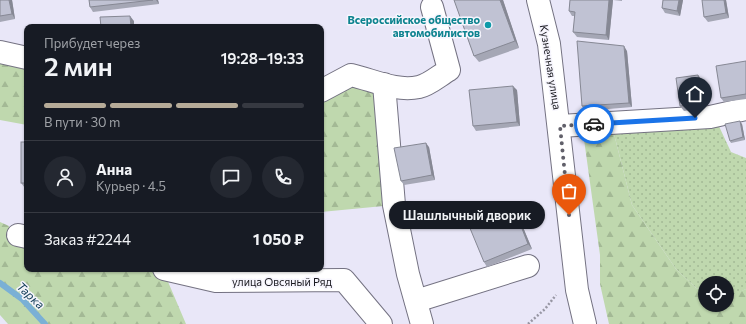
<!DOCTYPE html>
<html lang="ru">
<meta charset="utf-8">
<style>
body{margin:0;font-family:Commissioner,sans-serif;background:#242831;color:#f1f3f6;height:100vh;display:flex;flex-direction:column;font-size:15px;white-space:nowrap}
*{box-sizing:border-box;margin:0}
p{font-size:13px;color:#9ea1a6}
.icon{flex:none;width:22px;height:22px;fill:none;stroke:currentColor;stroke-width:2;stroke-linecap:round;stroke-linejoin:round}
.map{position:relative;flex:1;overflow:hidden}
.panel{position:absolute;left:24px;top:24px;width:300px;height:248px;display:flex;flex-direction:column;background:#171b24;border-radius:8px;box-shadow:0 1px 3px #0004}
.panel>*{flex:none}
.tools{position:absolute;left:698px;top:276px;display:grid;gap:8px}
.tools a{display:grid;place-items:center;width:36px;height:36px;border-radius:50%;background:#171b24;box-shadow:0 1px 3px #0004;font-size:20px}
.pin{position:absolute;display:grid;place-items:center;width:34px;height:34px;color:#fff;margin:-41px -17px;border-radius:50% 50% 50% 0;rotate:-45deg;box-shadow:0 0 4px #0007}
.pin .icon{rotate:45deg}
.courier{position:absolute;display:grid;place-items:center;width:40px;height:40px;margin:-20px;border:3px solid #1a73e8;border-radius:50%;background:#fff;color:#222;box-shadow:0 1px 5px #0007}
.bubble{position:absolute;height:28px;border-radius:14px;background:#171b24;box-shadow:0 1px 3px #0004;font-size:13px;font-weight:600;line-height:28px;text-align:center}
.head em{font-style:normal;font-weight:600}
.head div{display:flex;flex-direction:column-reverse}
.head{display:flex;align-items:center;justify-content:space-between;height:68px;padding:0 20px}
h1{font-size:26px;font-weight:600;line-height:30px}
.bar{display:grid;grid-template-columns:repeat(4,1fr);gap:6px 4px;align-content:center;height:48px;padding:0 20px}
.bar i{height:5px;border-radius:3px;background:#363941}
.bar .on{background:#b6ab98}
.bar p{grid-column:span 4}
.line{display:flex;align-items:center;gap:10px;padding:0 20px;border-top:1px solid #363941}
.line div{flex:1}
.round{display:grid;place-items:center;flex:none;width:42px;height:42px;border-radius:21px;background:#242831}
.map>svg:first-child{display:block}
</style>
<div class="map">
<svg width="746" height="324" viewBox="0 0 746 324">
<defs>
<pattern id="grass-dots" width="8" height="8" patternUnits="userSpaceOnUse"><rect width="8" height="8" fill="#bfd8ae"/><path d="M2 2h.1M6 6h.1" fill="none" stroke="#a3b995" stroke-width="1.8" stroke-linecap="round"/></pattern>
<pattern id="forest-firs" width="22" height="20" patternUnits="userSpaceOnUse"><rect width="22" height="20" fill="#bfd8ae"/><path d="M5 1l3.5 6h-7zM16 11l3.5 6h-7z" fill="#a3b995"/></pattern>
</defs>
<rect width="100%" height="100%" fill="#e9e7f8"/>
<!-- grass -->
<path fill="url(#grass-dots)" d="M717 122 731 152 746 158V289L728 298 727 283H705V291L696 288 676 269 632 205 613 130Z"/>
<!-- forest -->
<g fill="url(#forest-firs)">
<path d="M0 58 27 64V125L0 120Z"/>
<path d="M352 82 385 95 394 205 321 212V97Z"/>
<path d="M613 130 632 205 676 269 696 288 705 291V305H727V297L746 289V324H609L600 284V255L583 132Z"/>
<path d="M0 222 9 226V239L27 243V269L163 270 186 324H8L0 315Z"/>
</g>
<g fill="none" stroke-linecap="round" stroke-linejoin="round">
<!-- stream -->
<path stroke="#7ab0d5" stroke-width="6" d="M0 283 22 299 45 324"/>
<defs>
<g id="minor">
<path d="M0 52 27 58"/>
<path d="M384 84 394 205 408 274 422 324"/>
<path d="M321 91 351 75C373 80 396 92 419 87 429 85 440 75 449 70L432 7"/>
<path d="M560 126 710 117 746 109"/>
<path d="M18 235 27 237"/>
<path d="M164 269 216 281 344 280 381 324"/>
<path d="M416 301 528 266"/>
</g>
<path id="major" d="M538 0 549 44 577 290 585 324"/>
</defs>
<!-- minor casing -->
<use href="#minor" stroke="#747282" stroke-width="24"/>
<!-- major casing -->
<use href="#major" stroke="#747282" stroke-width="24"/>
<!-- path -->
<path stroke="#9796a3" stroke-width="2.5" stroke-dasharray="2 2" stroke-linecap="butt" d="M528 324 545 309 556 295"/>
<!-- minor -->
<use href="#minor" stroke="#fff" stroke-width="22"/>
<!-- major -->
<use href="#major" stroke="#fff" stroke-width="22"/>
</g>
<!-- wall -->
<g fill="#a5a7b5">
<path d="M0 0H12L15 19 0 22Z"/>
<path d="M89 0H158L159 4 93 12 90 7Z"/>
<path d="M454 0H503L519 48 479 62 474 56Z"/>
<path d="M570 0H622V1L613 0 609 40 577 37 573 32 575 16H572L569 11Z"/>
<path d="M663 0H683L680 16 665 13 662 8Z"/>
<path d="M726 0 729 18 708 22 704 17Z"/>
<path d="M627 51 632 107 585 111 582 106Z"/>
<path d="M746 61V99L724 102 721 98Z"/>
<path d="M702 80 705 108 684 111 680 106Z"/>
<path d="M517 90 520 126 476 131 473 126Z"/>
<path d="M742 124 745 140 731 143 730 141Z"/>
<path d="M27 142V188H25L21 183Z"/>
<path d="M429 147 435 180 404 185 401 181Z"/>
<path d="M515 208 532 249 487 267 484 262Z"/>
</g>
<!-- shaded-wall -->
<g fill="#868894">
<path d="M9 0H12L15 19 12 14Z"/>
<path d="M156 0H158L159 4Z"/>
<path d="M500 0H503L519 48 515 41Z"/>
<path d="M609 0H613L609 40 606 35Z"/>
<path d="M679 0H683L680 16 677 11Z"/>
<path d="M724 0H726L729 18 726 13Z"/>
<path d="M130 16 134 21V27H131Z"/>
<path d="M624 46 627 51 632 107 629 103Z"/>
<path d="M698 75 702 80 705 108 702 103Z"/>
<path d="M513 86 517 90 520 126 517 122Z"/>
<path d="M740 121 742 124 745 140 743 137Z"/>
<path d="M426 143 429 147 435 180 432 175Z"/>
<path d="M512 203 515 208 532 249 528 244Z"/>
</g>
<!-- building -->
<g fill="#c0c2d3" stroke="#868894">
<path d="M0 0H9L12 14 0 16Z"/>
<path d="M89 0H153L90 7Z"/>
<path d="M454 0H500L515 41 474 56Z"/>
<path d="M570 0H609L606 35 573 32 575 12 569 11Z"/>
<path d="M663 0H679L677 11 662 8Z"/>
<path d="M702 0H724L726 13 704 17Z"/>
<path d="M130 16 131 27H101L100 17Z"/>
<path d="M577 41 624 46 629 103 582 106Z"/>
<path d="M746 61V94L721 98 716 66Z"/>
<path d="M698 75 702 103 680 106 676 78Z"/>
<path d="M513 86 517 122 473 126 469 90Z"/>
<path d="M740 121 743 137 730 141 725 124Z"/>
<rect x="21" y="142" width="6" height="41"/>
<path d="M426 143 432 175 401 181 394 148Z"/>
<path d="M512 203 528 244 484 262 467 221Z"/>
</g>
<g fill="none" stroke-linecap="round" stroke-linejoin="round">
<!-- done -->
<path stroke="#61606a" stroke-width="4" stroke-dasharray="0 7.2" d="M569 215 560 126 594 124"/>
<!-- route -->
<path stroke="#1a73e8" stroke-width="5" d="M594 124 695 118"/>
</g>
<!-- markers -->
<circle fill="#0f9aa8" stroke="#f6f5fd" stroke-width="1.5" cx="488" cy="25" r="4"/>
<g text-anchor="middle" dominant-baseline="central" stroke-width="3" stroke-linejoin="round" paint-order="stroke">
<!-- culture labels -->
<g font-size="11" font-weight="bold" fill="#0d838f" stroke="#f6f5fd" text-anchor="end">
<text x="480" y="19">Всероссийское общество<tspan x="480" dy="13">автомобилистов</tspan></text>
</g>
<!-- street labels -->
<g font-size="11" fill="#18181e" stroke="#f6f5fd">
<text transform="translate(551 67) rotate(81)">Кузнечная улица</text>
<text x="282" y="281">улица Овсяный Ряд</text>
</g>
<!-- water labels -->
<g font-size="12" font-style="italic" fill="#0e3a54" stroke="#f6f5fd">
<text transform="translate(31 295) rotate(43)">Тарка</text>
</g>
</g>
</svg>
<div class="tools">
<a><svg class="icon" aria-label="locate" viewBox="0 0 24 24"><circle cx="12" cy="12" r="6"/><path d="M12 2v4M12 18v4M2 12h4M18 12h4"/></svg></a>
</div>
<div class="pin" style="left:569px;top:215px;background:#ea580c"><svg class="icon" aria-label="bag" viewBox="0 0 24 24"><path d="M5 8h14l-1 12H6zM9 8a3 3 0 0 1 6 0"/></svg></div>
<div class="pin" style="left:695px;top:118px;background:#1f2937"><svg class="icon" aria-label="home" viewBox="0 0 24 24"><path d="M3 11l9-7 9 7M6 9v11h12V9"/></svg></div>
<div class="courier" style="left:594px;top:124px"><svg class="icon" aria-label="car" viewBox="0 0 24 24"><path d="M5 17H2v-5l4-1 3-4h7l3 4 3 1v5h-3M9 17h6M6 11h13"/><circle cx="7" cy="17" r="2"/><circle cx="17" cy="17" r="2"/></svg></div>
<div class="bubble" style="left:389px;top:201px;width:156px">Шашлычный дворик</div>
<section class="panel">
<div class="head"><div><h1>2 мин</h1><p>Прибудет через</p></div><em>19:28–19:33</em></div>
<div class="bar"><i class="on"></i><i class="on"></i><i class="on"></i><i></i><p>В пути · 30 m</p></div>
<div class="line" style="height:72px"><a class="round"><svg class="icon" aria-label="person" viewBox="0 0 24 24"><circle cx="12" cy="8" r="4"/><path d="M4 21q1-7 8-7t8 7"/></svg></a><div><b>Анна</b><p>Курьер · 4.5</p></div><a class="round"><svg class="icon" aria-label="chat" viewBox="0 0 24 24"><path d="M4 5h16v11H9l-5 4z"/></svg></a><a class="round"><svg class="icon" aria-label="phone" viewBox="0 0 24 24"><path d="M5 4h4l2 5-3 2q2 4 5 5l2-3 5 2v4C11 20 4 13 5 4z"/></svg></a></div>
<div class="line" style="height:52px"><div>Заказ #2244</div><b>1 050 ₽</b></div>
</section>
</div>
